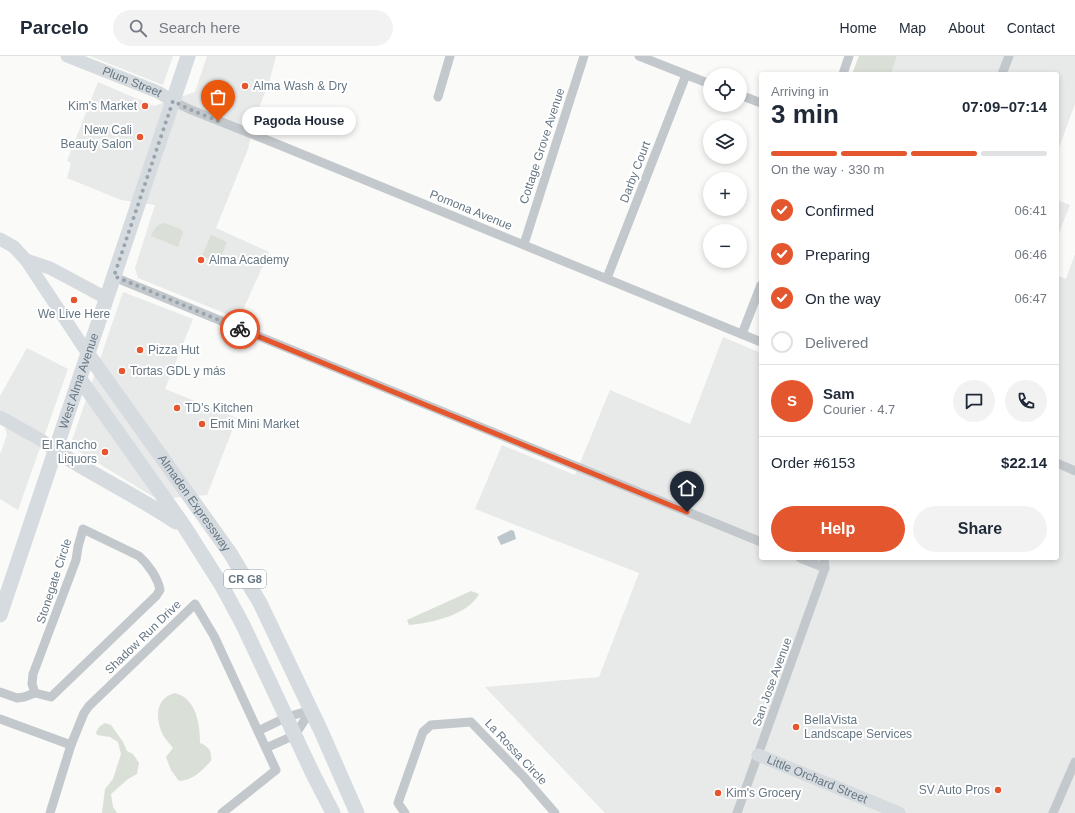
<!DOCTYPE html>
<meta charset="utf-8">
<style>
body{margin:0;font-family:Arial,sans-serif;background:#f2f2f3;color:#1f2937;height:100vh;display:flex;flex-direction:column;font-size:15px;white-space:nowrap}
*{box-sizing:border-box;margin:0}
p{font-size:13px;color:#747a83}
.icon{flex:none;width:22px;height:22px;fill:none;stroke:currentColor;stroke-width:2;stroke-linecap:round;stroke-linejoin:round}
.map{position:relative;flex:1;overflow:hidden}
.panel{position:absolute;left:759px;top:16px;width:300px;height:488px;display:flex;flex-direction:column;background:#fff;border-radius:4px;box-shadow:0 2px 6px #0003}
.panel>*{flex:none}
.buttons{position:absolute;left:703px;top:12px;display:grid;gap:8px}
.buttons a{display:grid;place-items:center;width:44px;height:44px;border-radius:50%;background:#fff;box-shadow:0 2px 6px #0003;font-size:20px}
.pin{position:absolute;display:grid;place-items:center;width:34px;height:34px;color:#fff;margin:-41px -17px;border-radius:50% 50% 50% 0;rotate:-45deg;box-shadow:0 0 4px #0007}
.pin .icon{rotate:45deg}
.courier{position:absolute;display:grid;place-items:center;width:40px;height:40px;margin:-20px;border:3px solid #e4572e;border-radius:50%;background:#fff;color:#222;box-shadow:0 1px 5px #0007}
.bubble{position:absolute;height:28px;border-radius:14px;background:#fff;box-shadow:0 2px 6px #0003;font-size:13px;font-weight:700;line-height:28px;text-align:center}
.summary em{font-style:normal;font-weight:700}
.summary div{display:flex;flex-direction:column-reverse}
.summary{display:flex;align-items:center;justify-content:space-between;height:68px;padding:0 12px}
h1{font-size:26px;font-weight:700;line-height:30px}
.bar{display:grid;grid-template-columns:repeat(4,1fr);gap:6px 4px;align-content:center;height:48px;padding:0 12px}
.bar i{height:5px;border-radius:3px;background:#e0e1e3}
.bar .current{background:#e4572e}
.bar p{grid-column:span 4}
.line{display:flex;align-items:center;gap:10px;padding:0 12px;border-top:1px solid #e0e1e3}
.line div{flex:1}
.round{display:grid;place-items:center;flex:none;width:42px;height:42px;border-radius:21px;background:#f2f2f3}
ol{padding:0 12px;list-style:none}
li{display:flex;align-items:center;gap:12px;height:44px}
li p{margin-inline-start:auto}
li .icon{padding:4px;border-radius:50%;background:#e4572e;color:#fff;stroke-width:4}
li:last-child{color:#747a83}
li i{width:22px;height:22px;border:2px solid #e0e1e3;border-radius:50%}
.action{display:flex;gap:8px;margin-top:auto;padding:8px 12px}
.action a{flex:1;height:46px;border-radius:24px;background:#e4572e;color:#fff;font-size:16px;font-weight:700;line-height:46px;text-align:center}
.action a+a{background:#f2f2f3;color:#1f2937}
header{display:flex;align-items:center;gap:24px;box-sizing:border-box;height:56px;padding:0 20px;background:#fff;border-bottom:1px solid #e0e1e3}
header strong{font-size:19px}
nav{display:flex;gap:22px;margin-inline-start:auto;font-size:14px}
.search{width:280px;height:36px;background:#f2f2f3;display:flex;align-items:center;gap:10px;box-sizing:border-box;padding:0 14px;border-radius:22px;color:#747a83;font-size:15px}
.map>svg:first-child{display:block}
</style>
<header>
<strong>Parcelo</strong>
<div class="search"><svg class="icon" aria-label="search" viewBox="0 0 24 24"><circle cx="10" cy="10" r="6"/><path d="M15 15l6 6"/></svg>Search here</div>
<nav><a>Home</a><a>Map</a><a>About</a><a>Contact</a></nav>
</header>
<div class="map">
<svg width="1075" height="757" viewBox="0 0 1075 757">
<rect width="100%" height="100%" fill="#fafaf8"/>
<!-- built -->
<g fill="#e8e9e9">
<path d="M90 0H173L163 29Z"/>
<path d="M207 0H276L270 23 255 63 248 93 216 172 269 196 239 263 138 222 135 212 155 149 121 144 67 122 71 107 67 105 98 26 154 50 195 36Z"/>
<path d="M897 0H1075V48L1057 97V18H891Z"/>
<path d="M1057 144 1070 149 1059 177H1057Z"/>
<path d="M1075 198V757H605L485 631 599 621 639 517 475 453 502 389 575 419 610 334 690 368 723 281 761 297V502H1057V219L1066 223Z"/>
<path d="M123 236 193 263 165 333 237 362 207 439 157 443 70 390Z"/>
<path d="M27 292 68 313 18 454 0 443V398L7 379 0 352V340Z"/>
</g>
<!-- green -->
<g fill="#dadfd7">
<path d="M859 0H897L891 18H852Z"/>
<path d="M165 167 180 173 183 176 178 191 151 180C154 172 157 168 165 167Z"/>
<path d="M211 179 227 186 219 206 202 200Z"/>
<path d="M471 535 479 538C468 559 431 567 409 569L407 564Z"/>
<path d="M175 637C196 642 200 668 200 687 209 691 212 695 211 705 201 715 194 724 179 725L171 714 166 701 173 692C170 688 166 684 163 679 155 663 155 642 175 637Z"/>
<path d="M105 667 111 669 123 686 127 695 133 698 139 707 137 718 128 723 111 738 113 751 117 757H102L105 733 113 723 121 698 118 686 110 681 97 679 96 676 100 670Z"/>
</g>
<!-- water -->
<path fill="#bbc7cb" d="M511 474 514 475 516 483 501 489 497 481Z"/>
<g fill="none" stroke-linecap="round" stroke-linejoin="round">
<!-- street -->
<g stroke="#c3c8cc" stroke-width="9">
<path d="M639 0 710 28"/>
<path d="M843 18 849 0"/>
<path d="M1002 18 1009 0"/>
<path d="M740 39 761 47"/>
<path d="M438 41 450 0"/>
<path d="M173 45 189 53 277 88 761 286"/>
<path d="M524 188 584 0"/>
<path d="M114 221 761 486"/>
<path d="M607 222 686 19"/>
<path d="M742 278 761 229"/>
<path d="M1057 407 1075 415"/>
<path d="M800 502 825 512"/>
<path d="M0 636 17 642 24 641 35 637 51 641 156 540 160 534C158 522 148 508 139 500L83 473 78 491 76 504 33 618 32 628 35 637"/>
<path d="M0 663 71 689"/>
<path d="M258 675 287 661 311 654"/>
<path d="M266 692 295 679 311 654"/>
<path d="M50 757 71 689 84 657 89 650 195 548 214 580 276 714 222 757"/>
<path d="M405 757 398 747 423 676 431 669 471 666 523 720 555 757"/>
<path d="M737 757 825 512 824 502"/>
<path d="M1053 757 1075 706"/>
</g>
<!-- secondary -->
<g stroke="#d6dbdf" stroke-width="13">
<path id="s1" d="M67 0 158 36 173 45"/>
<path d="M0 183 14 191 26 204 88 298"/>
<path d="M26 204 50 212 106 242"/>
<path d="M0 361 41 384 56 395"/>
<path id="s2" d="M758 699 899 757"/>
</g>
<!-- primary -->
<g stroke="#d6dbdf" stroke-width="15">
<path id="s3" d="M88 298 230 497 260 547 321 675 357 757"/>
<path d="M80 323 184 470 222 530 243 569 312 716 333 757"/>
<path d="M56 395C95 420 137 440 176 466"/>
<path id="s4" d="M0 559 188 0"/>
</g>
</g>
<g fill="none" stroke-linecap="round" stroke-linejoin="round">
<!-- done -->
<path stroke="#99a4ac" stroke-width="4" stroke-dasharray="0 7.2" d="M218 65 189 53 173 45 114 220 240 273"/>
<!-- route -->
<path stroke="#e4572e" stroke-width="5" d="M240 273 687 456"/>
</g>
<!-- markers -->
<g fill="#e4572e" stroke="#fff" stroke-width="1.5">
<circle cx="245" cy="30" r="4"/>
<circle cx="145" cy="50" r="4"/>
<circle cx="140" cy="81" r="4"/>
<circle cx="201" cy="204" r="4"/>
<circle cx="74" cy="244" r="4"/>
<circle cx="140" cy="294" r="4"/>
<circle cx="122" cy="315" r="4"/>
<circle cx="177" cy="352" r="4"/>
<circle cx="202" cy="368" r="4"/>
<circle cx="105" cy="396" r="4"/>
<circle cx="796" cy="671" r="4"/>
<circle cx="998" cy="734" r="4"/>
<circle cx="718" cy="737" r="4"/>
</g>
<g text-anchor="middle" dominant-baseline="central" stroke-width="4" stroke-linejoin="round" paint-order="stroke">
<!-- shield labels -->
<rect fill="#fff" stroke="#939fa8" stroke-width="1" x="224" y="514" width="42" height="18" rx="3"/>
<g font-size="11" font-weight="bold" fill="#657683">
<text x="245" y="523">CR G8</text>
</g>
<!-- street labels -->
<g font-size="12" fill="#657683" stroke="#fff">
<text stroke="none"><textPath href="#s1" startOffset="70">Plum Street</textPath></text>
<text transform="translate(542 90) rotate(-72)">Cottage Grove Avenue</text>
<text transform="translate(635 116) rotate(-69)">Darby Court</text>
<text transform="translate(471 154) rotate(22)">Pomona Avenue</text>
<text stroke="none"><textPath href="#s4" startOffset="247">West Alma Avenue</textPath></text>
<text stroke="none"><textPath href="#s3" startOffset="183">Almaden Expressway</textPath></text>
<text transform="translate(54 525) rotate(-72)">Stonegate Circle</text>
<text transform="translate(143 581) rotate(-44)">Shadow Run Drive</text>
<text transform="translate(772 626) rotate(-70)">San Jose Avenue</text>
<text transform="translate(516 696) rotate(47)">La Rossa Circle</text>
<text stroke="none"><textPath href="#s2" startOffset="64">Little Orchard Street</textPath></text>
</g>
<!-- poi labels -->
<g font-size="12" fill="#657683" stroke="#fff" text-anchor="start">
<text x="253" y="30">Alma Wash &amp; Dry</text>
<text x="137" y="50" text-anchor="end">Kim's Market</text>
<text x="132" y="74" text-anchor="end">New Cali<tspan x="132" dy="14">Beauty Salon</tspan></text>
<text x="209" y="204">Alma Academy</text>
<text x="74" y="258" text-anchor="middle">We Live Here</text>
<text x="148" y="294">Pizza Hut</text>
<text x="130" y="315">Tortas GDL y más</text>
<text x="185" y="352">TD’s Kitchen</text>
<text x="210" y="368">Emit Mini Market</text>
<text x="97" y="389" text-anchor="end">El Rancho<tspan x="97" dy="14">Liquors</tspan></text>
<text x="804" y="664">BellaVista<tspan x="804" dy="14">Landscape Services</tspan></text>
<text x="990" y="734" text-anchor="end">SV Auto Pros</text>
<text x="726" y="737">Kim's Grocery</text>
</g>
</g>
</svg>
<div class="buttons">
<a><svg class="icon" aria-label="locate" viewBox="0 0 24 24"><circle cx="12" cy="12" r="6"/><path d="M12 2v4M12 18v4M2 12h4M18 12h4"/></svg></a>
<a><svg class="icon" aria-label="layers" viewBox="0 0 24 24"><path d="M12 4l9 5-9 5-9-5zM3 14l9 5 9-5"/></svg></a>
<a>+</a>
<a>−</a>
</div>
<div class="pin" style="left:218px;top:65px;background:#ea580c"><svg class="icon" aria-label="bag" viewBox="0 0 24 24"><path d="M5 8h14l-1 12H6zM9 8a3 3 0 0 1 6 0"/></svg></div>
<div class="pin" style="left:687px;top:456px;background:#1f2937"><svg class="icon" aria-label="home" viewBox="0 0 24 24"><path d="M3 11l9-7 9 7M6 9v11h12V9"/></svg></div>
<div class="courier" style="left:240px;top:273px"><svg class="icon" aria-label="bike" viewBox="0 0 24 24"><circle cx="6" cy="16" r="4"/><circle cx="18" cy="16" r="4"/><path d="M6 16l4-8h5l3 8M10 8l3 8H6M13 5h3"/></svg></div>
<div class="bubble" style="left:242px;top:51px;width:114px">Pagoda House</div>
<section class="panel">
<div class="summary"><div><h1>3 min</h1><p>Arriving in</p></div><em>07:09–07:14</em></div>
<div class="bar"><i class="current"></i><i class="current"></i><i class="current"></i><i></i><p>On the way · 330 m</p></div>
<ol>
<li><svg class="icon" aria-label="check" viewBox="0 0 24 24"><path d="M5 12l5 5 9-10"/></svg>Confirmed<p>06:41</p></li>
<li><svg class="icon" aria-label="check" viewBox="0 0 24 24"><path d="M5 12l5 5 9-10"/></svg>Preparing<p>06:46</p></li>
<li><svg class="icon" aria-label="check" viewBox="0 0 24 24"><path d="M5 12l5 5 9-10"/></svg>On the way<p>06:47</p></li>
<li><i></i>Delivered</li>
</ol>
<div class="line" style="height:72px"><b class="round" style="background:#e4572e;color:#fff">S</b><div><b>Sam</b><p>Courier · 4.7</p></div><a class="round"><svg class="icon" aria-label="chat" viewBox="0 0 24 24"><path d="M4 5h16v11H9l-5 4z"/></svg></a><a class="round"><svg class="icon" aria-label="phone" viewBox="0 0 24 24"><path d="M5 4h4l2 5-3 2q2 4 5 5l2-3 5 2v4C11 20 4 13 5 4z"/></svg></a></div>
<div class="line" style="height:52px"><div>Order #6153</div><b>$22.14</b></div>
<div class="action"><a>Help</a><a>Share</a></div>
</section>
</div>
